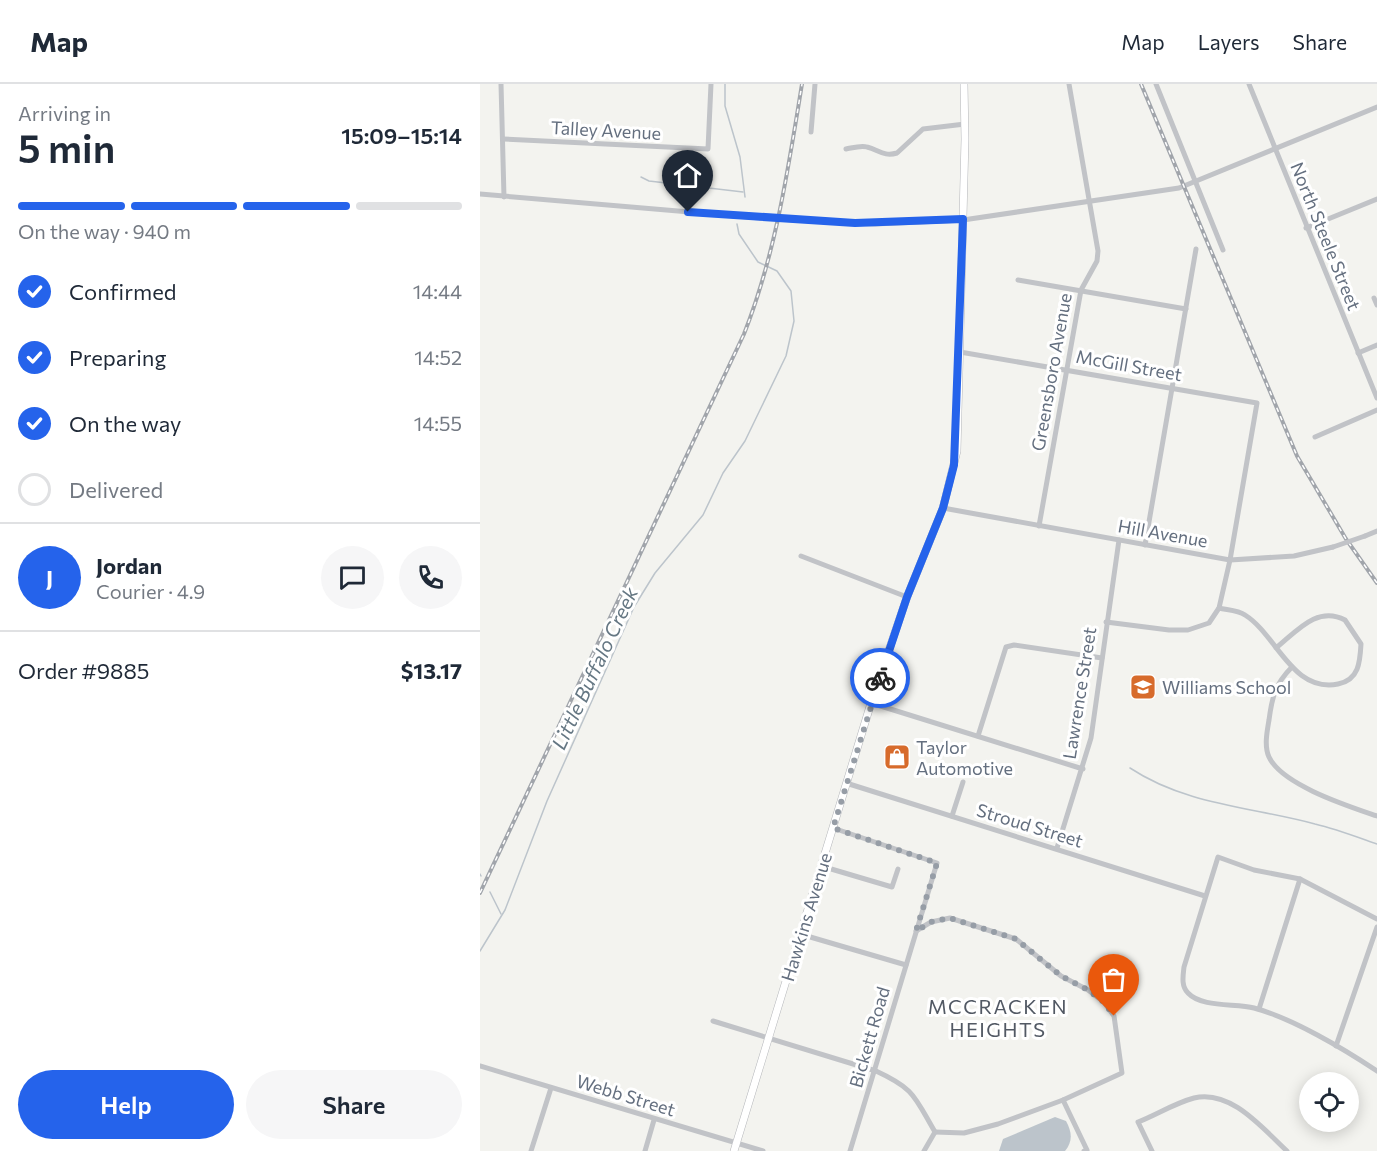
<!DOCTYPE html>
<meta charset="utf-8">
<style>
body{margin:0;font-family:Commissioner,sans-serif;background:#f6f6f7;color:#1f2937;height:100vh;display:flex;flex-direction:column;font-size:22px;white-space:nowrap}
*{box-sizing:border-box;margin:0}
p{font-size:20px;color:#747a83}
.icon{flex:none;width:33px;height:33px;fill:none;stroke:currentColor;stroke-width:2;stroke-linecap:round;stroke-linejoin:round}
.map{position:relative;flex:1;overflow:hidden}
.side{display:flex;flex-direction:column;background:#fff;width:480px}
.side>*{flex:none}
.controls{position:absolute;left:819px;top:988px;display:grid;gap:12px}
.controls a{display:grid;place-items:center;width:60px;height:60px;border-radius:50%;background:#fff;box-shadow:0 3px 15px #0003;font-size:30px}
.pin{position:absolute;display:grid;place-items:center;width:51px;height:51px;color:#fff;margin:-62px -26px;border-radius:50% 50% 50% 0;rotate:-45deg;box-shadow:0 0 6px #0007}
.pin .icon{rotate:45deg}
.courier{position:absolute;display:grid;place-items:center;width:60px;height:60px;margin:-30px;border:4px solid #2563eb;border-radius:50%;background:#fff;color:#222;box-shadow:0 2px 8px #0007}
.overview em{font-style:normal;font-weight:600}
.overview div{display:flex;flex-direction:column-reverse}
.overview{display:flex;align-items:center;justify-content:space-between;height:102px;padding:0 18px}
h1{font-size:39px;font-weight:600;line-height:45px}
.bar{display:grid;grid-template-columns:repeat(4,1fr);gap:9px 6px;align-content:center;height:72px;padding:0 18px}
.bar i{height:8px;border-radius:4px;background:#e0e1e3}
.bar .current{background:#2563eb}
.bar p{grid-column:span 4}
.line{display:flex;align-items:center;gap:15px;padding:0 18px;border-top:2px solid #e0e1e3}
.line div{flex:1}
.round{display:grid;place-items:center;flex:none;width:63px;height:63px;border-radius:32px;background:#f6f6f7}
ol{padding:0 18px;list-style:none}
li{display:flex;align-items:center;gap:18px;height:66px}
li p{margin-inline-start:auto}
li .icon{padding:6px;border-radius:50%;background:#2563eb;color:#fff;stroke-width:4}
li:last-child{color:#747a83}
li i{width:33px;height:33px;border:3px solid #e0e1e3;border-radius:50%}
.primary-button{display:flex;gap:12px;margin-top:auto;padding:12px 18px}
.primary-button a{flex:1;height:69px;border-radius:36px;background:#2563eb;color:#fff;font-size:24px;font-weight:600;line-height:69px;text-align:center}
.primary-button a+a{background:#f6f6f7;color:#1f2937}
header{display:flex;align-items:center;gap:36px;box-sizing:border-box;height:84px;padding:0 30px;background:#fff;border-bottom:2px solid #e0e1e3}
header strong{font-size:28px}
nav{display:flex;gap:33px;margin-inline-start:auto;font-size:21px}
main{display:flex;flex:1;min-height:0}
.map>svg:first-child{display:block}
</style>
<header>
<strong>Map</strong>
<nav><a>Map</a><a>Layers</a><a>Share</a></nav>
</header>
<main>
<section class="side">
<div class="overview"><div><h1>5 min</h1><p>Arriving in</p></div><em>15:09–15:14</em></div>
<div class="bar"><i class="current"></i><i class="current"></i><i class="current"></i><i></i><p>On the way · 940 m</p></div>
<ol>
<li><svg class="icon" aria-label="check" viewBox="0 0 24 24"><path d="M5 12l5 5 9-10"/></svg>Confirmed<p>14:44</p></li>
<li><svg class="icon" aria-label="check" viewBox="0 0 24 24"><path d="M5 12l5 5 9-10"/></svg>Preparing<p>14:52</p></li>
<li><svg class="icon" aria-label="check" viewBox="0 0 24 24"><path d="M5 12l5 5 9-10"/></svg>On the way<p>14:55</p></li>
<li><i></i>Delivered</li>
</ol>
<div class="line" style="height:108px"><b class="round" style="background:#2563eb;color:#fff">J</b><div><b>Jordan</b><p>Courier · 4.9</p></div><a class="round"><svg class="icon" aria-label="chat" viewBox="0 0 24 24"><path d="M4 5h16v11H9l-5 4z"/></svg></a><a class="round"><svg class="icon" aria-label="phone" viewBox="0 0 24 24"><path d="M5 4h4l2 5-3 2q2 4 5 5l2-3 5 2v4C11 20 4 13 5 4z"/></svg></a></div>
<div class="line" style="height:78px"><div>Order #9885</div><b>$13.17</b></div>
<div class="primary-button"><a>Help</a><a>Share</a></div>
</section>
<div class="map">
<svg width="897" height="1067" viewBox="0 0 897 1067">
<rect width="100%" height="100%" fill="#f3f3ef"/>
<!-- water -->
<path fill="#bcc4cb" d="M575 1033 586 1037C592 1048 593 1057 585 1067H519L523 1055Z"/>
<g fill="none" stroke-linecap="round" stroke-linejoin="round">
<!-- stream -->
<g stroke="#bcc4cb" stroke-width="1.5">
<path d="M245 0V22L260 73 265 113"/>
<path d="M161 93 169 97 263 108"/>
<path d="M650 684C706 721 772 723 835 740 856 745 877 753 897 760"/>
<path d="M0 790 1 792"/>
<path d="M10 808 21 830"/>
<path d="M0 867 25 826 67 717 154 523 175 489 223 431 243 389 265 357 306 272 314 237 311 207 297 187 278 178 259 150 257 140"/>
</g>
<defs>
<path id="major" d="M254 1067 391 619 427 513 463 424 477 367 485 55 484 0"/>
</defs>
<!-- major casing -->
<use href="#major" stroke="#b4b6ba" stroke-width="8"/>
<!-- minor -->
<g stroke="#c1c3c7" stroke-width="5">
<path d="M21 0 24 113"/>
<path d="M676 0 743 166"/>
<path d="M769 0 897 314"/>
<path d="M331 48 335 0"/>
<path d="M23 55 228 65 231 0"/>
<path d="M366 65C372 64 381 61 387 63 399 66 404 73 417 69L443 45 485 40"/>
<path d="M0 110 280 134"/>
<path d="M315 136 395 140 483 136 699 104 897 23"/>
<path d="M826 144 897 115"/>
<path d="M538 196 706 225"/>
<path d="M894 214 897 221"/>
<path d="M480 268 777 319 750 476 739 524 729 539 708 546H689L626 538"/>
<path d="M878 269 897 261"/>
<path d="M835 353 897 326"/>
<path d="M463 424 750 476 814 472 853 463"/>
<path d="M559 442 601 206 617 177 618 167 589 0"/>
<path d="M885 452 897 447"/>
<path d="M665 461 716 165"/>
<path d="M321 472 427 513"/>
<path d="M739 524C747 526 758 526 765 531 797 551 812 609 858 600 879 596 880 578 881 560L865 536C837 521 816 548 796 564"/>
<path d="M812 583C795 600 792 613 789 636 787 648 784 662 789 673 802 701 868 722 897 732"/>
<path d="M391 619 603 685"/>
<path d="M498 652 526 563 534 561 622 574"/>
<path d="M366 699 725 812"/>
<path d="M472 732 483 698"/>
<path d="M353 744 457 779 370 1067"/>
<path d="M577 764 611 654 639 456"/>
<path d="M341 782 412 803 418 785"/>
<path d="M897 835 820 795 774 786 738 773 704 883C703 892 701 902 708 909 722 924 756 919 774 924 812 934 864 965 897 987"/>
<path d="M436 847 451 838 470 834 536 855 581 892 608 906 624 918 634 932 642 989 583 1016 518 1040 484 1049 455 1048"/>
<path d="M320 850 426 881"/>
<path d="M779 925 820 795"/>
<path d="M233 937 396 987C435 1005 434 1012 455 1048"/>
<path d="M856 962 897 843"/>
<path d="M0 982 283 1067"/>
<path d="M583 1016 607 1066 604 1067"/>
<path d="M51 1067 71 1004"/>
<path d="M165 1067 174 1036"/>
<path d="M444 1067 455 1048"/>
<path d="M672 1067 658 1038C676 1031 695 1019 714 1014 751 1005 783 1045 807 1067"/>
</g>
<!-- major -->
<use href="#major" stroke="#fff" stroke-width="7"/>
<defs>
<g id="rail">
<path d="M661 0 817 372 866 455 897 499"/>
<path d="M0 809 264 250C296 169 308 85 322 0"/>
</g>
</defs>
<!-- rail casing -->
<use href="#rail" stroke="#a1a5ab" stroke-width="4"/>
<!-- rail -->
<use href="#rail" stroke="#fff" stroke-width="1.5" stroke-dasharray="4.5" stroke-linecap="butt"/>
<!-- minor-bridge -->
<g stroke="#c1c3c7" stroke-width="5">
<path d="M280 134 315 136"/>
<path d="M853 463 885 452"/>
</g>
</g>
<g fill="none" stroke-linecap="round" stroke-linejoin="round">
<!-- done -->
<path stroke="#969da6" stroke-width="6" stroke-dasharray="0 10.8" d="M400 594 353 744 457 779 436 847 451 838 470 834 536 855 581 892 608 906 624 918 634 932"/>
<!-- route -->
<path stroke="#2563eb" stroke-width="8" d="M208 128 375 139 483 135 474 381 463 424 427 513 400 594"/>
</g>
<!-- icons -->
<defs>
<symbol id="school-square" viewBox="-11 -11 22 22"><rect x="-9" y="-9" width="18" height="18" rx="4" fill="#d76b2c" stroke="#fff"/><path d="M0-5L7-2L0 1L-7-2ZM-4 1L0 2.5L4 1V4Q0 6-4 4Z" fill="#fff"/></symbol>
<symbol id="shop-square" viewBox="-11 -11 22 22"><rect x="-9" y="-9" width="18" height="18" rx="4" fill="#d76b2c" stroke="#fff"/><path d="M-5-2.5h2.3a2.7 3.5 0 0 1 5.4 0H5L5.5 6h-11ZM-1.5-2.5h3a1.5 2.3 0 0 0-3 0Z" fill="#fff"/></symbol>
</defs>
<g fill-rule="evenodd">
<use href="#school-square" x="648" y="588" width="30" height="30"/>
<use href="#shop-square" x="402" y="658" width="30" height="30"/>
</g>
<g text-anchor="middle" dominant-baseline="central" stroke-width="6" stroke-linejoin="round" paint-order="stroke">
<!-- street labels -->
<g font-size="18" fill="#646f7f" stroke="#fff">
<text transform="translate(126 46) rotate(3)">Talley Avenue</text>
<text transform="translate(846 152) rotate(68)">North Steele Street</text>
<text transform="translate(649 281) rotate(10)">McGill Street</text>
<text transform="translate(571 288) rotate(-80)">Greensboro Avenue</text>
<text transform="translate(683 449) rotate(10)">Hill Avenue</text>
<text transform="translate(599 609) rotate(-81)">Lawrence Street</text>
<text transform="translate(550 741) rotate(17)">Stroud Street</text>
<text transform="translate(326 833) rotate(-73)">Hawkins Avenue</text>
<text transform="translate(389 953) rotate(-74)">Bickett Road</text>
<text transform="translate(146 1011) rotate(17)">Webb Street</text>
</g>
<!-- poi labels -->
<g font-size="18" fill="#646f7f" stroke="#fff" text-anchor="start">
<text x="682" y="603">Williams School</text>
<text x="436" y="663">Taylor<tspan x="436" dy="21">Automotive</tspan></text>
</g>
<!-- water labels -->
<g font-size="20" font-style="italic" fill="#657783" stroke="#fff">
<text transform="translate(114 584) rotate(-65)">Little Buffalo Creek</text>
</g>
<!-- neighbourhood labels -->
<g font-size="20" letter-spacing="1.5" fill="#525964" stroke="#fff">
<text x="518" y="922">MCCRACKEN<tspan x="518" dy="23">HEIGHTS</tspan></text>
</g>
</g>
</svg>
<div class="controls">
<a><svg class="icon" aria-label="locate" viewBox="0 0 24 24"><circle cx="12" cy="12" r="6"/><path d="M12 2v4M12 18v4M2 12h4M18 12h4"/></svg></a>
</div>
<div class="pin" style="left:634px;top:932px;background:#ea580c"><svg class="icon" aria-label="bag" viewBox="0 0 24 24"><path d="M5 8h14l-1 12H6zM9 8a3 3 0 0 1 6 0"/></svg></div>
<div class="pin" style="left:208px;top:128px;background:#1f2937"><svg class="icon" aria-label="home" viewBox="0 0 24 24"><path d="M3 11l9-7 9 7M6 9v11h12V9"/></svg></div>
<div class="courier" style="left:400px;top:594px"><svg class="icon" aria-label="bike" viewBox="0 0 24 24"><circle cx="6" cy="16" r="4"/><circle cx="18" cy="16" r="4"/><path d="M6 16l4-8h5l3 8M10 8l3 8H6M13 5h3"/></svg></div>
</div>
</main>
